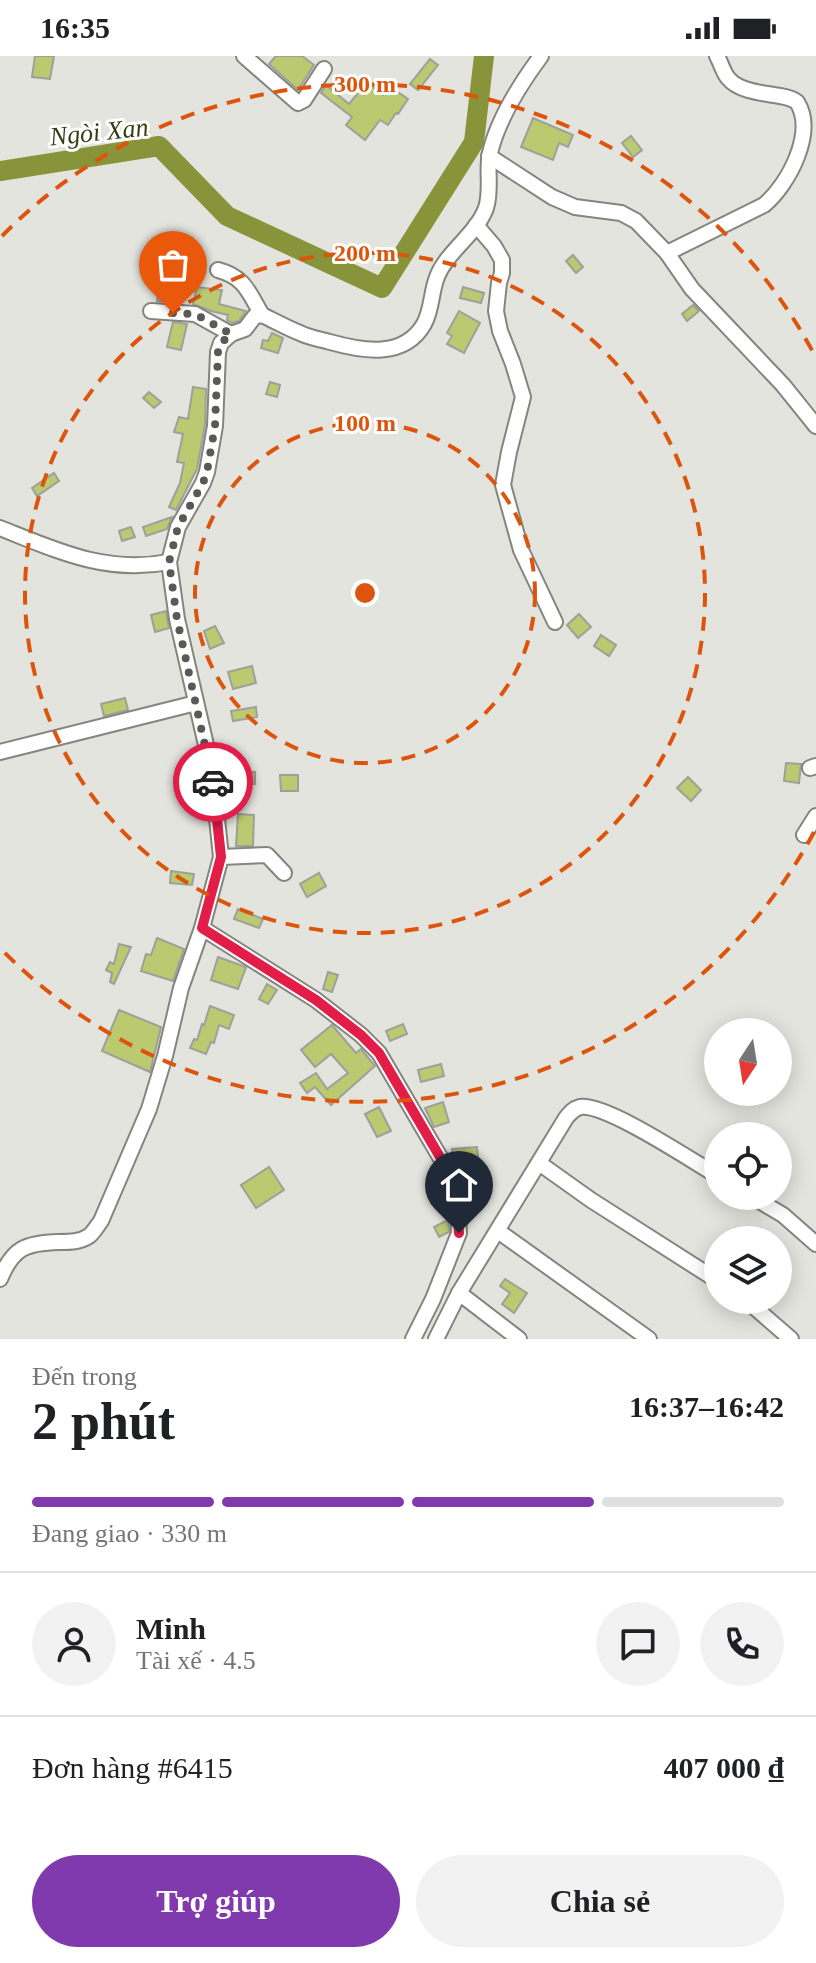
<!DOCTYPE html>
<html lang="vi">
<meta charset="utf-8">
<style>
body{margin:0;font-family:"Times New Roman",serif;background:#f2f2f2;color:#202124;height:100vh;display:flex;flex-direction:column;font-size:30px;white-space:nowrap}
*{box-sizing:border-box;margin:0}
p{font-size:26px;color:#757577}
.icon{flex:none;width:44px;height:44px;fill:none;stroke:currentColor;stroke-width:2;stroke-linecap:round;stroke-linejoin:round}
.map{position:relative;height:1283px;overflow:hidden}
.panel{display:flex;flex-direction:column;background:#fff;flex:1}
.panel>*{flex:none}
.needle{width:52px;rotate:192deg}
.fabs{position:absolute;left:704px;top:962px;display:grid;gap:16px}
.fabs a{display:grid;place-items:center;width:88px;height:88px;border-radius:50%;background:#fff;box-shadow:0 4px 20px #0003;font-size:40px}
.pin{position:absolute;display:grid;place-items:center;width:68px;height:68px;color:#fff;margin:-82px -34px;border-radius:50% 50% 50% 0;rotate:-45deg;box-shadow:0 0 8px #0007}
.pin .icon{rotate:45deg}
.courier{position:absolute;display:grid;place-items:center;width:80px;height:80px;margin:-40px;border:6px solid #e11d48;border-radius:50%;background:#fff;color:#222;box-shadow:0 2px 10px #0007}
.head em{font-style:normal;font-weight:700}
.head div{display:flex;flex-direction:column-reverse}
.head{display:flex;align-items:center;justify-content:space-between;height:136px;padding:0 32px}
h1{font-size:52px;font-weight:700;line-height:60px}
.bar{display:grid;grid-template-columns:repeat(4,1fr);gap:12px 8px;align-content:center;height:96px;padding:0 32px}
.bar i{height:10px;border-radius:6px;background:#e0e0e0}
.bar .selected{background:#803aad}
.bar p{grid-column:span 4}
.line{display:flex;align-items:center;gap:20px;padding:0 32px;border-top:2px solid #e0e0e0}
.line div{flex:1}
.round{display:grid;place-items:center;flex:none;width:84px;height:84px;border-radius:42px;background:#f2f2f2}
.action{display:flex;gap:16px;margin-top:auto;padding:16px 32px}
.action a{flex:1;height:92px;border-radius:48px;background:#803aad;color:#fff;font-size:32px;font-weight:700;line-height:92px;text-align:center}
.action a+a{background:#f2f2f2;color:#202124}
.status{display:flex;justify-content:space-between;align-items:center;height:56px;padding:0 40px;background:#fff;direction:ltr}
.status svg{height:22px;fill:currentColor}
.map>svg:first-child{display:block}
</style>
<div class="status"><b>16:35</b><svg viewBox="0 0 49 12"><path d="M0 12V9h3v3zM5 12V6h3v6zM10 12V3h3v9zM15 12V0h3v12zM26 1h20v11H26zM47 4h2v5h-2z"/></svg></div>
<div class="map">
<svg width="816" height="1283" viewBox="0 0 816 1283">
<rect width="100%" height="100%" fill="#e3e4dd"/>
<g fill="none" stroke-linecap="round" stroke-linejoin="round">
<!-- river -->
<path stroke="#87943a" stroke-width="20" d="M0 115 159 90 227 160 382 232 474 86 484 0"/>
</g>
<!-- building -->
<g fill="#bbc970" stroke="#9ea099" stroke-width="2">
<path d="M35 0H54L50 23 32 21Z"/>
<path d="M276 0H302L314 9 298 34 269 8Z"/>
<path d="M430 3 438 9 418 34 410 28Z"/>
<path d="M367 26 383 39 389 30 408 43 398 58 396 57 388 69 380 64 365 84 346 69 352 61 321 37 326 29 349 48Z"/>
<path d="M533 62 573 79 568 91 559 87 553 104 521 91Z"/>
<path d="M631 80 642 94 633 101 622 87Z"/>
<path d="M573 199 583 211 576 217 566 205Z"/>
<path d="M159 231 176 234 173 246 157 245Z"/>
<path d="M197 231 222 234 219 248 246 255 239 265 232 267 227 264 228 259 211 255 193 248Z"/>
<path d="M463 231 484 237 481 247 460 242Z"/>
<path d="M693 249 699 255 687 265 682 258Z"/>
<path d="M459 255 480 267 464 297 447 288 452 280 447 277Z"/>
<path d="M173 266 187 268 181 294 167 291Z"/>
<path d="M272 277 283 282 278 297 261 292 263 284 268 285Z"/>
<path d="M270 326 280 329 277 341 266 338Z"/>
<path d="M193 331 206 333 205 369 197 413 176 454 169 451 180 427 184 407 177 406 183 378 174 376 179 361 188 363Z"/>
<path d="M149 336 161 346 154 352 143 342Z"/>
<path d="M54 417 59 425 37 440 32 432Z"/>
<path d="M172 461 167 473 146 480 143 471Z"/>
<path d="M131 471 135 481 122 485 119 475Z"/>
<path d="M166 555 169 572 155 576 151 559Z"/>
<path d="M579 558 591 571 578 582 567 569Z"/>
<path d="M215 570 224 587 210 593 204 575Z"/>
<path d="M601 579 616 589 609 600 594 590Z"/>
<path d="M252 610 256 627 233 633 228 616Z"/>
<path d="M125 642 128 654 104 660 101 648Z"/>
<path d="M256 651 257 661 233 665 231 655Z"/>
<path d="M786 707 801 708 799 727 784 725Z"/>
<rect x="232" y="716" width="23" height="12"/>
<path d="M280 719H298V735H281Z"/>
<path d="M688 721 701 734 691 745 677 732Z"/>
<path d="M188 722H198V738L187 737Z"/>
<path d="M238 758 254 759 253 790H236Z"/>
<path d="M171 815 194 818 192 829 170 827Z"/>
<path d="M319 817 326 830 307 841 300 828Z"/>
<path d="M238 853 263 863 259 872 234 863Z"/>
<path d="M157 882 184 893 173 925 141 915 146 898 151 899Z"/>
<path d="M119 888 131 891 114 928 110 926 112 917 106 914 110 906 114 908Z"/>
<path d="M218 901 246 911 238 933 211 924Z"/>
<path d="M328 916 338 919 332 936 323 933Z"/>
<path d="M267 928 277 934 268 948 259 943Z"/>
<path d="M210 950 234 959 229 973 219 969 214 987 211 986 206 998 190 992 194 983 197 984 202 968 204 969Z"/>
<path d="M119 954 161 971 150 1016 102 995Z"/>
<path d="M403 968 407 978 390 985 386 975Z"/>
<path d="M332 969 356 997 361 993 375 1010 331 1049 315 1031 307 1037 300 1027 316 1017 327 1033 348 1017 331 998 315 1011 301 994Z"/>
<path d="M441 1008 444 1020 421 1026 418 1014Z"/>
<path d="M443 1046 449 1066 434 1071 425 1052Z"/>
<path d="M379 1051 391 1075 377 1081 365 1058Z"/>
<path d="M477 1091 478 1101 453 1104 452 1093Z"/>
<path d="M269 1111 284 1134 256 1152 241 1129Z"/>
<path d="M448 1164 449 1176 439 1181 434 1171Z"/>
<path d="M505 1223 527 1237 514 1257 502 1248 510 1237 500 1230Z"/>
</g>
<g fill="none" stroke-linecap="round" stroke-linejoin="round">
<defs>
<g id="minor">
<path d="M244 0 298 47 304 44 324 13"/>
<path d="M489 100 552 141 575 151 621 157 636 165 667 197 692 233 783 329 816 370"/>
<path d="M476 169 494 190 502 204V217L499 227 496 255 500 275 513 308 523 341 509 396 503 429 521 494 555 566"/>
<path d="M667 197 764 149C789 128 816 76 797 46 792 42 786 41 780 40 764 37 739 36 728 22 723 16 721 7 717 0"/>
<path d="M218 214C245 221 249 237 262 259"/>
<path d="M151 255 195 258 231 278"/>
<path d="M0 472C58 495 106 518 169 506"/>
<path d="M0 696 196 647"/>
<path d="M810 712 816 710"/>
<path d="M804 779 816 760"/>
<path d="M221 801 267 799 284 817"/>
<path d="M202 872 316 944 361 979 379 997 447 1113 457 1141 459 1177 433 1243 413 1283"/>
<path d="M539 1107 591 1144 718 1225"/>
<path d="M751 1140 783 1159 816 1188"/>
<path d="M498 1175 649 1283"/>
<path d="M0 1223C13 1192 25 1187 59 1186 70 1186 80 1186 89 1180 94 1176 97 1170 101 1165L149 1053 165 1000 181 932 202 872 221 801 212 715 177 563 169 506 178 471 203 427 207 416 215 370 218 296 221 287 231 278 245 273 255 260 262 259C275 265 287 272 300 277 310 282 320 283 330 286 362 295 404 303 424 268 432 254 431 236 437 221 447 195 476 179 486 152 492 133 486 114 490 97 498 63 521 27 541 0"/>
<path d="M459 1237 519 1283"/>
<path d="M746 1244 791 1283"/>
<path d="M436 1283 459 1237 566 1062C570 1057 573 1053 580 1051 606 1047 692 1105 718 1120"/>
</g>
</defs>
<!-- minor casing -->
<use href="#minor" stroke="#84857e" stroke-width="18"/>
<!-- minor -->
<use href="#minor" stroke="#fff" stroke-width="14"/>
</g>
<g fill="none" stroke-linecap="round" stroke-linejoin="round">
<!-- done -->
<path stroke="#595a56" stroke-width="8" stroke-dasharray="0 14.4" d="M173 257 195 258 231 278 221 287 218 296 215 370 207 416 203 427 178 471 169 506 177 563 213 726"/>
<!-- route -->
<path stroke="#e11d48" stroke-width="10" d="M213 726 221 801 202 872 316 944 361 979 379 997 447 1113 457 1141 459 1177"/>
</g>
<!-- distance rings -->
<g fill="none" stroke="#dd550c" stroke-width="4" stroke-dasharray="14 10">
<circle cx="365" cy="537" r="170"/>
<circle cx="365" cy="537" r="340"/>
<path d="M814 776A509 509 0 0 1 2 894M2 180A509 509 0 0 1 814 298"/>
</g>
<g text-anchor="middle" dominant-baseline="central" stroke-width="6" stroke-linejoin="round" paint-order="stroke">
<!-- water labels -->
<g font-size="26" font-style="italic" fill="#373c16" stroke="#fff">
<text transform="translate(99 76) rotate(-6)">Ngòi Xan</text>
</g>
</g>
<circle cx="365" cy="537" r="12" fill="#dd550c" stroke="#fff" stroke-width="4"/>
<g font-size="24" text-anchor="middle" font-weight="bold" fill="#dd550c" stroke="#fff" stroke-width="6" stroke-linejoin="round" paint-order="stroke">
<text x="365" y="36">300 m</text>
<text x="365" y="205">200 m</text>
<text x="365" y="375">100 m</text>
</g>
</svg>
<div class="fabs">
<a><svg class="needle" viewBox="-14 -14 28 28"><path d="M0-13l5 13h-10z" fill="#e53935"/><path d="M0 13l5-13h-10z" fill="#757577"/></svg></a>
<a><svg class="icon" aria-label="locate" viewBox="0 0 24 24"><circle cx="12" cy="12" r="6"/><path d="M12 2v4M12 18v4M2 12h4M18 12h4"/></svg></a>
<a><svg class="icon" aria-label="layers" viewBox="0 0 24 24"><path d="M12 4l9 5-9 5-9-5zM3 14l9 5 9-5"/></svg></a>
</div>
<div class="pin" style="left:173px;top:257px;background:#ea580c"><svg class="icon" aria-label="bag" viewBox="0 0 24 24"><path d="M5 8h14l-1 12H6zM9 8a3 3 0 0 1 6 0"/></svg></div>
<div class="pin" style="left:459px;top:1177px;background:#1f2937"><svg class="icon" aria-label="home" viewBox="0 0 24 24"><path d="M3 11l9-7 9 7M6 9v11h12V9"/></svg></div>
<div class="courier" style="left:213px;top:726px"><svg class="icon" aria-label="car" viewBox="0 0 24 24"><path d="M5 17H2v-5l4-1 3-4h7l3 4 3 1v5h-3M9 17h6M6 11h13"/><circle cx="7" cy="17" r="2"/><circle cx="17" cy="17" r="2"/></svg></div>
</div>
<section class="panel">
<div class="head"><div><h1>2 phút</h1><p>Đến trong</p></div><em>16:37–16:42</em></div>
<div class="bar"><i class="selected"></i><i class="selected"></i><i class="selected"></i><i></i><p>Đang giao · 330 m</p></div>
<div class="line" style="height:144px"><a class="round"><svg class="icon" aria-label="person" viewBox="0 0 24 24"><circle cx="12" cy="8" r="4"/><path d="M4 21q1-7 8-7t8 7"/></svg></a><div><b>Minh</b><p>Tài xế · 4.5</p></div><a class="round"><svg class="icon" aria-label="chat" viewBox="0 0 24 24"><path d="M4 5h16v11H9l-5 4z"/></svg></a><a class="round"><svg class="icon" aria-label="phone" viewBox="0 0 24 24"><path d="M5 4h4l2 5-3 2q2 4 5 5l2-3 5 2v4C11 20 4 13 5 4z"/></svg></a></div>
<div class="line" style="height:104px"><div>Đơn hàng #6415</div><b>407 000 ₫</b></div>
<div class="action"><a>Trợ giúp</a><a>Chia sẻ</a></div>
</section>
